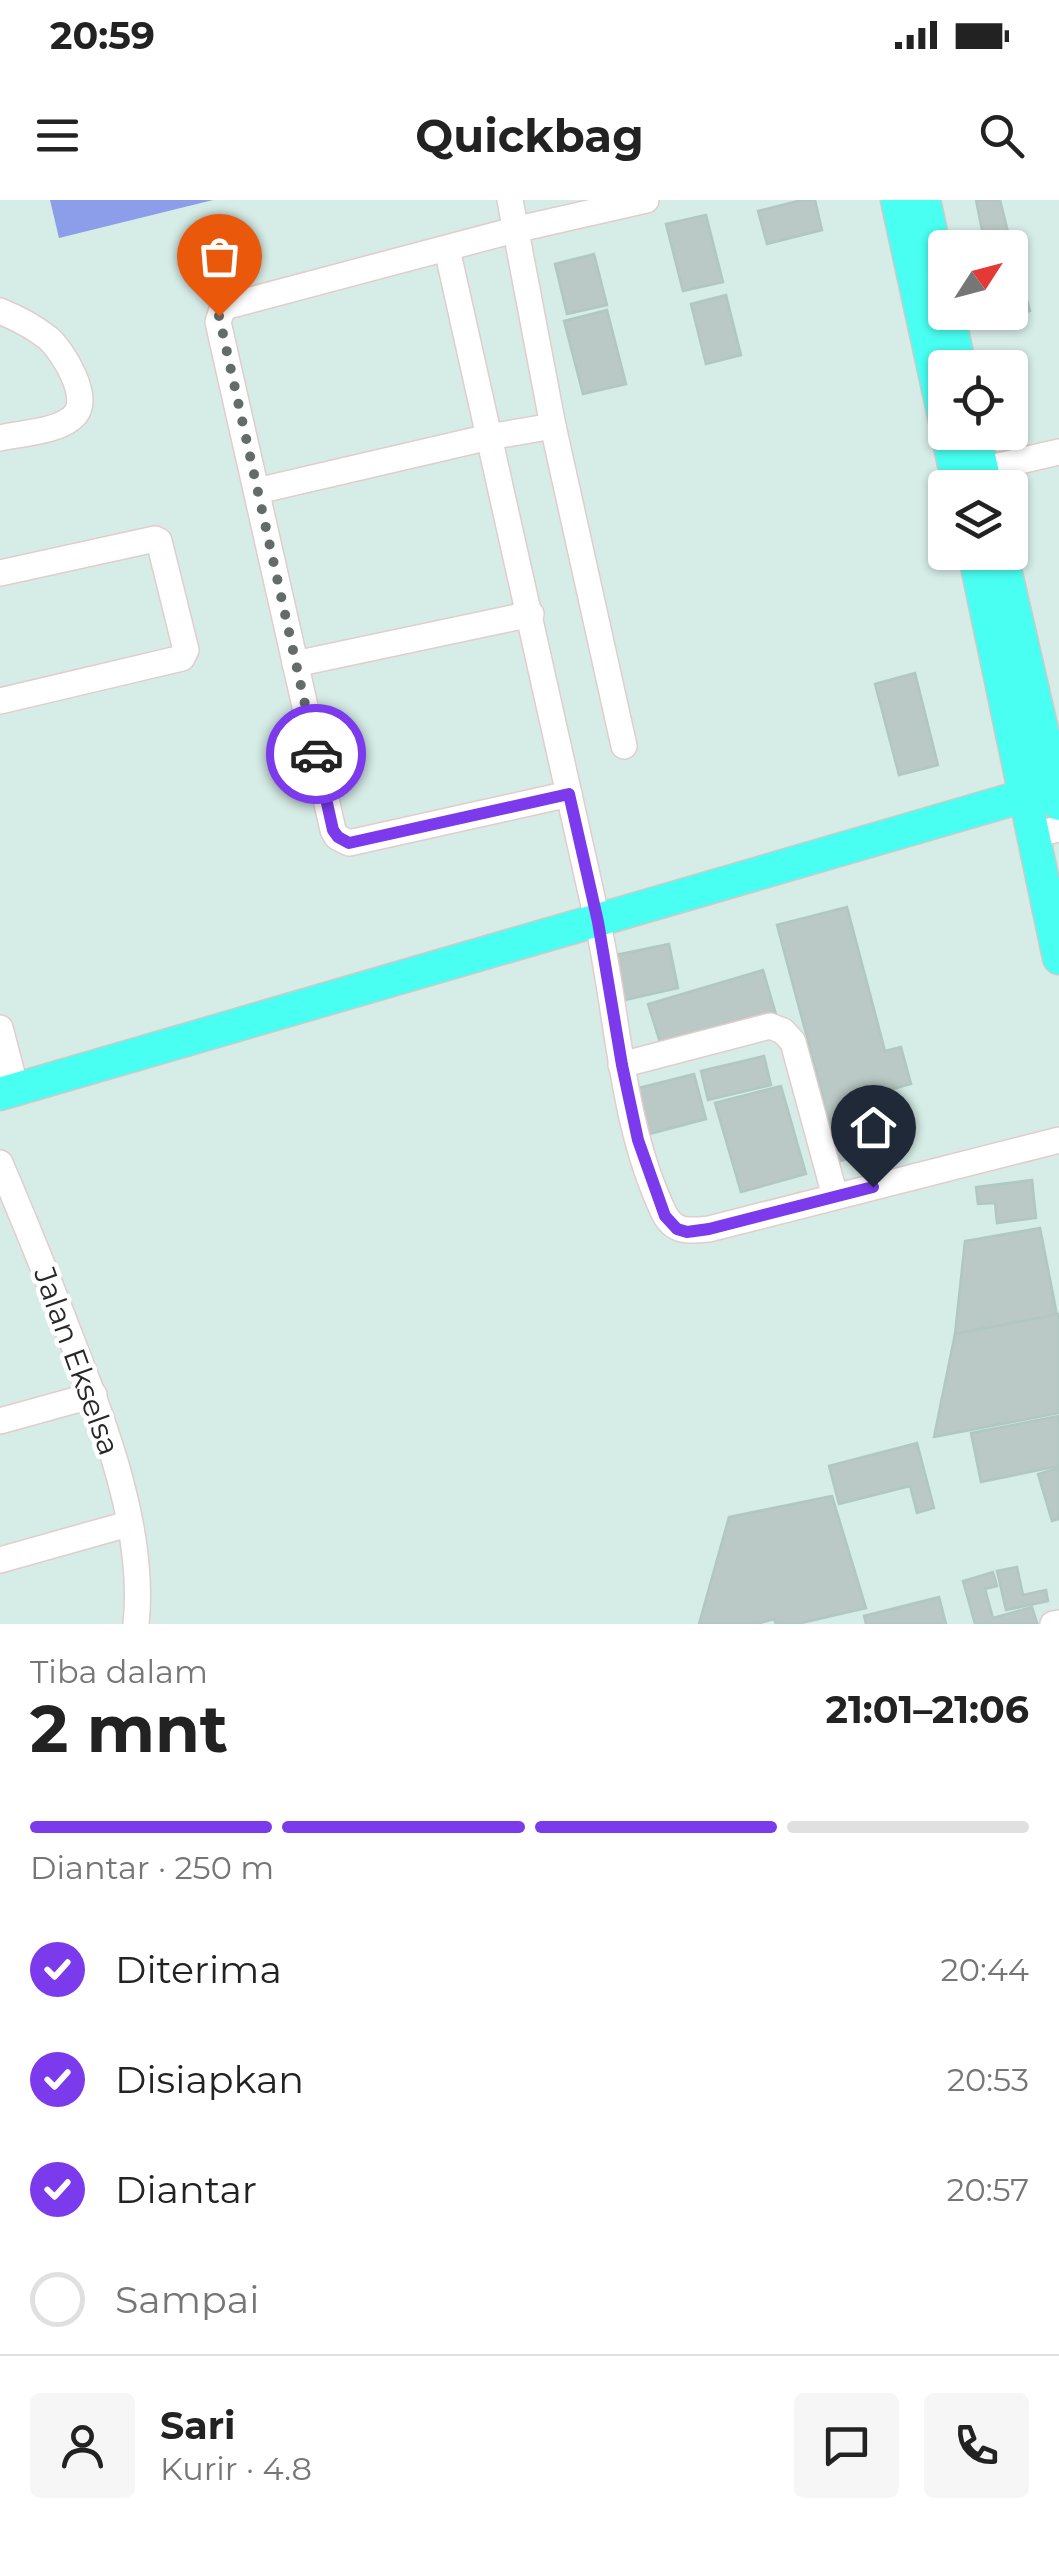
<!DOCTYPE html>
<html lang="id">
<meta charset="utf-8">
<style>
body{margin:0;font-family:Montserrat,sans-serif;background:#f6f6f6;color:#222;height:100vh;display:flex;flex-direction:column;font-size:38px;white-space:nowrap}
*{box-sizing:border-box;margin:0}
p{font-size:32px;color:#767676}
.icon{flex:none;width:55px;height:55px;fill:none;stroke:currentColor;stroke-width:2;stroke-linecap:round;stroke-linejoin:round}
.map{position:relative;height:1424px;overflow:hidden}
.side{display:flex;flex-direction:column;background:#fff;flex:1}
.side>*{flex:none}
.needle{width:65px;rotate:54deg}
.buttons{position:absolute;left:928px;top:30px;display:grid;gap:20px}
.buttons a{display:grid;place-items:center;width:100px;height:100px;border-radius:10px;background:#fff;box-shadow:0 2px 8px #0004;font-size:50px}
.pin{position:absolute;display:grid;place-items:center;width:85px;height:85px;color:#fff;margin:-102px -42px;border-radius:50% 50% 50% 0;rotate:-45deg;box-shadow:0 0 10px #0007}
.pin .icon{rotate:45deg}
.courier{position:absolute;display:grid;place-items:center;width:100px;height:100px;margin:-50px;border:8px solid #7c3aed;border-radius:50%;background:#fff;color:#222;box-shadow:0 2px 12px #0007}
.headline em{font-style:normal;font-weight:700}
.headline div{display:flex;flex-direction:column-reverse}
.headline{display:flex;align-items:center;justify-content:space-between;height:170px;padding:0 30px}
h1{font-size:65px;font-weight:700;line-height:75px}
.bar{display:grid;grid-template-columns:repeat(4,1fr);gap:15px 10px;align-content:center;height:120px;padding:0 30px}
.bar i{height:12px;border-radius:8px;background:#e0e0e0}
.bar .selected{background:#7c3aed}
.bar p{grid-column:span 4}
.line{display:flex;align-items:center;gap:25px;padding:0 30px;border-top:2px solid #e0e0e0}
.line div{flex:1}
.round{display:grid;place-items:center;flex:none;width:105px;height:105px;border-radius:10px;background:#f6f6f6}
ol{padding:0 30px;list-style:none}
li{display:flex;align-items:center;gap:30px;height:110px}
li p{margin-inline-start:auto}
li .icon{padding:10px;border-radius:50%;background:#7c3aed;color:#fff;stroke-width:4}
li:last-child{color:#767676}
li i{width:55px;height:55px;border:5px solid #e0e0e0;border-radius:50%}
.status{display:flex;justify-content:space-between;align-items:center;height:70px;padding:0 50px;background:#fff;direction:ltr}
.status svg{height:28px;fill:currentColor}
header{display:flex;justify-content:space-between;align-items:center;height:130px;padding:0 30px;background:#fff;font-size:45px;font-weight:700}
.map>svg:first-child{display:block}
</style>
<div class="status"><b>20:59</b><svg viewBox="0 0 49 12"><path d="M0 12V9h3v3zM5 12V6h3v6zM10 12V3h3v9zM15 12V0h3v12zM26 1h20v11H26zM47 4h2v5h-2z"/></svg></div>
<header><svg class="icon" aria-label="menu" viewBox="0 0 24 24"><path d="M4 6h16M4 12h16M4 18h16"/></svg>Quickbag<svg class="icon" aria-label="search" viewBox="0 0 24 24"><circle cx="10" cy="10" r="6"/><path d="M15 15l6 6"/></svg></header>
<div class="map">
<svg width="1059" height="1424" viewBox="0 0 1059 1424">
<rect width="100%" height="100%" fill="#d6ece6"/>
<!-- green -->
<path fill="#8c9de9" d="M50 0H213L59 38Z"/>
<!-- building -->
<g fill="#bac9c5" stroke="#b0c7c2" stroke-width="2.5">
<path d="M802 0H815L822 30 767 44 758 11Z"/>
<path d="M976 0H1000L1009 36H1014L1020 54 1010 56V48H982L985 45Z"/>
<path d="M706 15 723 82 683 91 666 24Z"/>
<path d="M594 54 607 105 567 114 555 64Z"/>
<path d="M1014 54 1030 111 984 124 981 112H1010V55Z"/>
<path d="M726 95 741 155 706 164 691 104Z"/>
<path d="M607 110 626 184 583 194 564 121Z"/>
<path d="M915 473 938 565 899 575 875 484Z"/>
<path d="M847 707 885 851 901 847 911 884 893 889 907 944 840 961 777 725Z"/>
<path d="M669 744 678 788 616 802 606 757Z"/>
<path d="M763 770 777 818 663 852 648 804Z"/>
<path d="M764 856 771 885 708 900 701 871Z"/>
<path d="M694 874 706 919 642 936 631 890Z"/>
<path d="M781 886 806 974 741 992 715 903Z"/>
<path d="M1032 980 1036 1018 997 1023 995 1003 978 1004 976 987Z"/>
<path d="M1040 1028 1057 1115 955 1134 965 1041Z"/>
<path d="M1059 1114V1213L934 1237 955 1134Z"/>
<path d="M1059 1216V1266L981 1282 971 1233Z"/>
<path d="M917 1243 934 1308 917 1313 910 1286 839 1304 829 1266Z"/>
<path d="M1059 1268V1319L1052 1321 1038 1274Z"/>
<path d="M832 1296 866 1408 797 1424H776L774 1419 757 1424H699L729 1317Z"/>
<path d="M1017 1367 1023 1395 1046 1390 1048 1401 1006 1410 997 1371Z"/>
<path d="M993 1372 997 1386 985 1389 993 1418 1032 1407 1037 1423 975 1424 963 1381Z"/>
<path d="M939 1397 946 1424H866L864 1416Z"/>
</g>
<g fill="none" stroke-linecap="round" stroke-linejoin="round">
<defs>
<g id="minor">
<path d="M510 0 553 226 624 546"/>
<path d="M447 49C497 274 548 499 598 724 619 820 621 923 664 1013 674 1033 689 1031 709 1029L1059 940"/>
<path d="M0 111C17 118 34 127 48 138 63 151 91 197 75 215 60 232 21 233 0 238"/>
<path d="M981 270 1059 252"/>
<path d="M257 291 489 237 553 226"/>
<path d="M0 373 155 339 159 341 186 450 182 458 0 501"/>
<path d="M295 464 531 414"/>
<path d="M569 594 349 643 337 637 333 630 218 122 222 110 228 106 514 30 646 0"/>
<path d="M1035 634 1059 629"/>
<path d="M0 828 16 889"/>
<path d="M621 865 770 826 783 831 793 842 835 996"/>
<path d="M0 963C25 1022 49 1081 72 1141 105 1226 146 1331 136 1424"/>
<path d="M0 1221 94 1195"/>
<path d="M0 1360 128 1324"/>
<path d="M1053 1424 1059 1423"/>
</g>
<g id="major">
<path d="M897 0 945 221"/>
<path d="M924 0 945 98"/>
<path d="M948 112 960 168"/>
<path d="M947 232 959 288"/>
<path d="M974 232 986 288"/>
<path d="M974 352 1059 758"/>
<path d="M1001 352 1059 604"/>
<path d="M0 894 1055 587"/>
</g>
</defs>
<!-- minor casing -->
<use href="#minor" stroke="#e2cccc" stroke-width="28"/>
<!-- major casing -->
<use href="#major" stroke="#cbcbcb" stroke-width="35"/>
<!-- minor -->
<use href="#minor" stroke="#fff" stroke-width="25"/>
<!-- major -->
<use href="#major" stroke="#48fff1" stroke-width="32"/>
</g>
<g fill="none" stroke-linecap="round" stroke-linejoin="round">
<!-- done -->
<path stroke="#646c6a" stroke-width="10" stroke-dasharray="0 18" d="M219 116 316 554"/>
<!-- route -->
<path stroke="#7c3aed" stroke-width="12" d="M316 554 333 630 338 637 349 643 569 594 598 722 622 865 638 940 665 1016 677 1029 687 1032 709 1029 873 987"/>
</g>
<g text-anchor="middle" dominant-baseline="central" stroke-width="9" stroke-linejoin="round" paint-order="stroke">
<!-- street labels -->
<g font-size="30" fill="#272727" stroke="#fff">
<text transform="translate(77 1161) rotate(70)">Jalan Ekselsa</text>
</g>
</g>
</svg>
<div class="buttons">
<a><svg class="needle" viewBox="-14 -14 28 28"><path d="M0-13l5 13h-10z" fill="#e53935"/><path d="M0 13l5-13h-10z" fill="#767676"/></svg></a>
<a><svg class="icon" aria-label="locate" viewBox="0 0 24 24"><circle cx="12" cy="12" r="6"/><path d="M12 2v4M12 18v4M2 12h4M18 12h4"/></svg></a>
<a><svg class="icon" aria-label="layers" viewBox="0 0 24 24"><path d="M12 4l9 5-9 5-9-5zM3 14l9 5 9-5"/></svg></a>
</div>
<div class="pin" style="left:219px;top:116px;background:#ea580c"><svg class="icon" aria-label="bag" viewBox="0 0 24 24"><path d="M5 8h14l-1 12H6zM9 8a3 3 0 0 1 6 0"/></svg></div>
<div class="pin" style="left:873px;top:987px;background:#1f2937"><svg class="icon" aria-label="home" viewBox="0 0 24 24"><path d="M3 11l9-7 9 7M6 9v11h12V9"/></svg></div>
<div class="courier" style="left:316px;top:554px"><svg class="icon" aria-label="car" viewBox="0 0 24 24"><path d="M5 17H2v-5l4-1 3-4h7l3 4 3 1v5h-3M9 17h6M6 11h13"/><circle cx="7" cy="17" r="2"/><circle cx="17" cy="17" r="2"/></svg></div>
</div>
<section class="side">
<div class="headline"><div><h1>2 mnt</h1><p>Tiba dalam</p></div><em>21:01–21:06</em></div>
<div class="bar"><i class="selected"></i><i class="selected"></i><i class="selected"></i><i></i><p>Diantar · 250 m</p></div>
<ol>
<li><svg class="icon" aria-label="check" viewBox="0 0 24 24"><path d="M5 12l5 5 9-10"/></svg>Diterima<p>20:44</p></li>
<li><svg class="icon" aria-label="check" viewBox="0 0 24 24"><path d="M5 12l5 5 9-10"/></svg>Disiapkan<p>20:53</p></li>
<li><svg class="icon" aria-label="check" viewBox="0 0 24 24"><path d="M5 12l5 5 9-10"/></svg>Diantar<p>20:57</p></li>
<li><i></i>Sampai</li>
</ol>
<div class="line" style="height:180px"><a class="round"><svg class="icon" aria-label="person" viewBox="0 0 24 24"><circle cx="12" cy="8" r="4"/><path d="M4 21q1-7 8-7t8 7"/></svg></a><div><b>Sari</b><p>Kurir · 4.8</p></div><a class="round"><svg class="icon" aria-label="chat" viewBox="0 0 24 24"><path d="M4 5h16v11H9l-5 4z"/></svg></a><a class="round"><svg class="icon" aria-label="phone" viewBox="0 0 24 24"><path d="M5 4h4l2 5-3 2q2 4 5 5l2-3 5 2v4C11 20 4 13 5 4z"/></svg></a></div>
</section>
